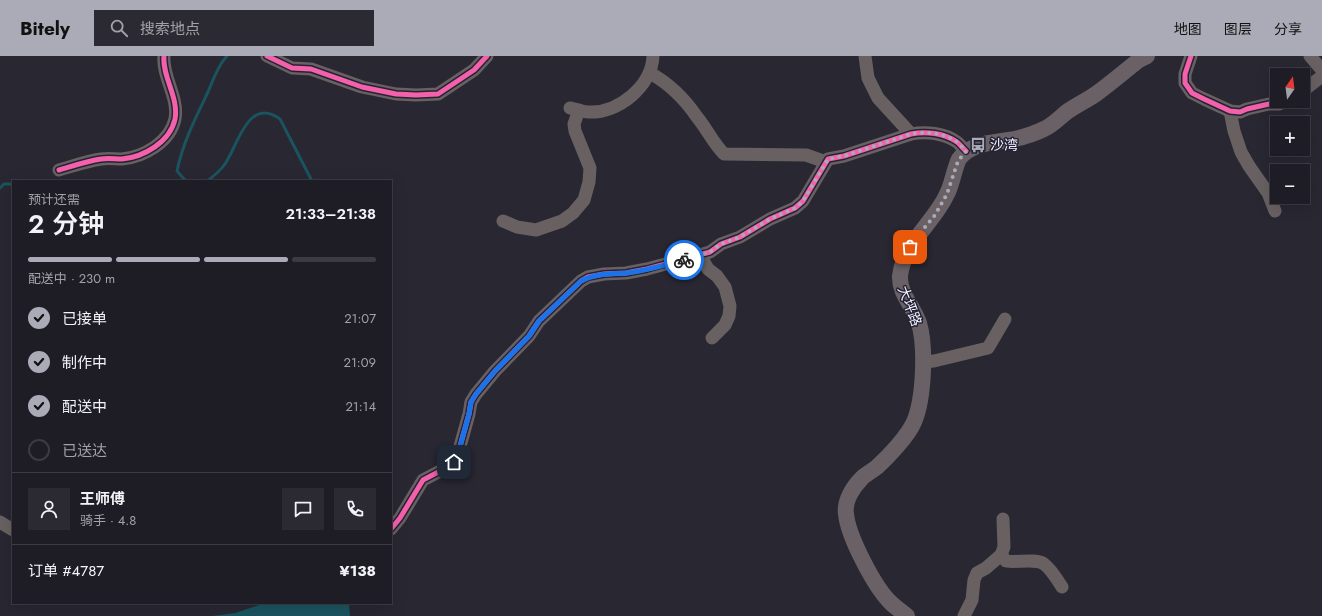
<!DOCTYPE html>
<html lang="zh">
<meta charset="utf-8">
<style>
body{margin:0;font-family:Jost,"Noto Sans SC",sans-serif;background:#2b2a32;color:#f1f3f6;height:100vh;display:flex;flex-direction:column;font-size:15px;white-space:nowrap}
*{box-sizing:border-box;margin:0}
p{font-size:13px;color:#a1a2a7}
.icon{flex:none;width:22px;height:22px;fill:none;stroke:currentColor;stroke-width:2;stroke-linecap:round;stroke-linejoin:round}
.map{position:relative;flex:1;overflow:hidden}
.panel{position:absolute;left:12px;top:124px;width:380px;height:424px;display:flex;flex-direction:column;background:#1e1d26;border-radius:0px;box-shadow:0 4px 16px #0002,0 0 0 1px #3c3b43}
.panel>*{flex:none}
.needle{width:26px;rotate:14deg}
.tools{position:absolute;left:1270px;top:12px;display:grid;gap:8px}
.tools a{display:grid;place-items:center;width:40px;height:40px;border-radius:0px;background:#1e1d26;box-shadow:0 4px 16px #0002,0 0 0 1px #3c3b43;font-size:20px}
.pin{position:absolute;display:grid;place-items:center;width:34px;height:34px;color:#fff;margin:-17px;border-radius:8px;box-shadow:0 2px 6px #0006}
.courier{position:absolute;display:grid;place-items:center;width:40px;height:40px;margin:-20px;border:3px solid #1a73e8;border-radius:50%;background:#fff;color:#222;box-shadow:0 1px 5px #0007}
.overview em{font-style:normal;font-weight:600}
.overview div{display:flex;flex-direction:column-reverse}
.overview{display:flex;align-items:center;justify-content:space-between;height:68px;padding:0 16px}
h1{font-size:26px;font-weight:600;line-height:30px}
.bar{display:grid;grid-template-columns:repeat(4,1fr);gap:6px 4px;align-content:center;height:48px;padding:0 16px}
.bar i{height:5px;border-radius:3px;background:#3c3b43}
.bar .selected{background:#ababb7}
.bar p{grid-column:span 4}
.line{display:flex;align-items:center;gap:10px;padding:0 16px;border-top:1px solid #3c3b43}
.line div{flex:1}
.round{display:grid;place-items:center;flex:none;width:42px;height:42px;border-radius:0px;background:#2b2a32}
ol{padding:0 16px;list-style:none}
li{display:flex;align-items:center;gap:12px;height:44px}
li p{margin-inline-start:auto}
li .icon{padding:4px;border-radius:50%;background:#ababb7;color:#111;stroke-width:4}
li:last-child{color:#a1a2a7}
li i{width:22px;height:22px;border:2px solid #3c3b43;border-radius:50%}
header{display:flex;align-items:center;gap:24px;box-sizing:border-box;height:56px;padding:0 20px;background:#ababb7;color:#111}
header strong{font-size:19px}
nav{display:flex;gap:22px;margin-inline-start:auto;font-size:14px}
.search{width:280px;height:36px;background:#2b2a32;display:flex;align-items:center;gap:10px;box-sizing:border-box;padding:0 14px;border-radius:0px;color:#a1a2a7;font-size:15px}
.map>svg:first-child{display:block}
</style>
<header>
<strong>Bitely</strong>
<div class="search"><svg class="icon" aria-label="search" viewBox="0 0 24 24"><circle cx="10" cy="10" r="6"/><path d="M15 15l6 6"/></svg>搜索地点</div>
<nav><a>地图</a><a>图层</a><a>分享</a></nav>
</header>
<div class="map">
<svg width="1322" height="560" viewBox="0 0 1322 560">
<rect width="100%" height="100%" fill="#282732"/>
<!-- water -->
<path fill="#1a545f" d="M265 547H347L349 548 350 560H212L235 557Z"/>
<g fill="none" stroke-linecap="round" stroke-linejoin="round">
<!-- stream -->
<g stroke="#1a545f" stroke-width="3">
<path d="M187 125 184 123 177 115C183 86 196 61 208 36 213 24 218 9 227 0"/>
<path d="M207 125C214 120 220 115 225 108 238 89 248 40 280 63L312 125"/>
<path d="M0 132 4 128H13"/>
</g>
<!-- minor -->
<g stroke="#696061" stroke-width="13">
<path d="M267 0 292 12 311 13 362 31 396 38 416 39 438 38 474 14 487 0"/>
<path d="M865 0 868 22 878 42 911 78"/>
<path d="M1191 0 1185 18V27L1192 37 1204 43 1230 55 1240 56 1247 53 1269 48H1279L1286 45"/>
<path d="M1310 0 1322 14"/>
<path d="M650 17C670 28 684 42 697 61 707 73 713 87 724 98L806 99 826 106"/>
<path d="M1303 35 1322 20"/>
<path d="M570 52C576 53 582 56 588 56 618 58 652 30 653 0"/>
<path d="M1230 55 1234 75 1241 96 1249 110 1268 137 1275 155"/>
<path d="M59 114C73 110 87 105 101 103 108 102 115 103 122 103 144 101 170 86 175 63 179 41 162 21 164 0"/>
<path d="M503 165 517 171 536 174 562 165 573 157 584 144 589 126 590 112 575 75 574 68 579 54"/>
<path d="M700 199 708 213 717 220 725 231 730 250 729 260 725 269 712 282"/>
<path d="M922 306 934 305 988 292 1005 263"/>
<path d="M0 466 13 474"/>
<path d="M391 473 400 462 423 424 446 412 454 406 459 394 469 358 471 346 476 338 495 315 529 280 539 265 581 225 588 221 604 218 626 217 647 213 710 196 721 188 740 181 770 163 795 152 803 145 828 103 844 100 911 78C926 75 944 77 957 86 960 88 963 93 966 95"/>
<path d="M1001 499 1006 505C1016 507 1036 502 1044 508 1051 513 1057 523 1062 531"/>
<path d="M964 560 972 544 974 524 977 517 986 512 1001 499 1004 491 1003 463"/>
</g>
<!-- major -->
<path stroke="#696165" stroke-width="16" d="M907 560C901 555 895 551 890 546 874 530 848 480 846 458 844 445 853 431 862 422 866 418 872 415 877 411 888 401 908 380 914 366 924 343 926 291 919 267 914 251 899 238 900 220 904 186 934 167 947 138 952 129 955 110 959 103 971 87 991 87 1009 84 1020 82 1034 78 1044 73 1053 69 1060 61 1068 55 1077 49 1087 44 1096 38 1111 27 1125 15 1139 4L1147 0"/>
<defs>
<g id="cycleway">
<path d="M267 0 292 12 311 13 362 31 396 38 416 39 438 38 474 14 487 0"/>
<path d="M1191 0 1185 18V27L1192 37 1204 43 1230 55 1240 56 1247 53 1269 48H1279L1286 45"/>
<path d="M59 114C73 110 87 105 101 103 108 102 115 103 122 103 144 101 170 86 175 63 179 41 162 21 164 0"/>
<path d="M391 473 400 462 423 424 446 412 454 406 459 394 469 358 471 346 476 338 495 315 529 280 539 265 581 225 588 221 604 218 626 217 647 213 710 196 721 188 740 181 770 163 795 152 803 145 828 103 844 100 911 78C926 75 944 77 957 86 960 88 963 93 966 95"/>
</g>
</defs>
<!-- cycleway casing -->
<use href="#cycleway" stroke="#242336" stroke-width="8"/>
<!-- cycleway -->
<use href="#cycleway" stroke="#f560ab" stroke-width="5"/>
</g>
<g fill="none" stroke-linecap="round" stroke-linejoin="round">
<!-- done -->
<path stroke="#ababb7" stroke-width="4" stroke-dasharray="0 7.2" d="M684 204 710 196 721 188 740 181 770 163 795 152 803 145 828 103 844 100 911 78C926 75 944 77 957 86 960 88 963 92 966 95L958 105 947 138 935 159 916 182 910 191"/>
<!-- route -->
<path stroke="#1a73e8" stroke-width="5" d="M454 406 459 394 469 358 471 346 476 338 495 315 529 280 539 265 581 225C596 217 610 218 626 217 646 215 665 209 684 204"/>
</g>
<!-- icons -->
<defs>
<symbol id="bus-bare" viewBox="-9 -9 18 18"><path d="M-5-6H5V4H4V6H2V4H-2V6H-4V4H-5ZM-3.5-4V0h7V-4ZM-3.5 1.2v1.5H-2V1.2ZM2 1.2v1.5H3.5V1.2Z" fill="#ababb7" stroke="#242336" stroke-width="2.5" paint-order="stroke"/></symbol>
</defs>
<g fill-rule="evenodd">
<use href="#bus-bare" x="967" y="78" width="22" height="22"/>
</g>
<g text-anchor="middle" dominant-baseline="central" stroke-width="3" stroke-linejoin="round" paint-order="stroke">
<!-- poi labels -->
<g font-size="14" fill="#f2f2ff" stroke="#242336" text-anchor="start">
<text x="990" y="89">沙湾</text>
</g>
<!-- street labels -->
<g font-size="14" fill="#f2f2ff" stroke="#242336">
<text transform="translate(910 250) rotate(69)">大坪路</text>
</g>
</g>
</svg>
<div class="tools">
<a><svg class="needle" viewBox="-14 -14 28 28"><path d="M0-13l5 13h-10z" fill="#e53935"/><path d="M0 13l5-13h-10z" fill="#a1a2a7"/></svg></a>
<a>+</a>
<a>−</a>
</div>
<div class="pin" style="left:910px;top:191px;background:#ea580c"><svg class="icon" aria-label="bag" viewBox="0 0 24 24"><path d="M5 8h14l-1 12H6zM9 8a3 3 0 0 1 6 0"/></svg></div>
<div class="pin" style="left:454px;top:406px;background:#1f2937"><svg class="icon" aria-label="home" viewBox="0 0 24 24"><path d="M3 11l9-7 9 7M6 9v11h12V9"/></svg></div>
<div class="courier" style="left:684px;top:204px"><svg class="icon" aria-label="bike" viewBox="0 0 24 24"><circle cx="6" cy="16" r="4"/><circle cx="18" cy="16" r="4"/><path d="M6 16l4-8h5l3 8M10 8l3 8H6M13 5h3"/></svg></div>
<section class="panel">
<div class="overview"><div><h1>2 分钟</h1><p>预计还需</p></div><em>21:33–21:38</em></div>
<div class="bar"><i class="selected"></i><i class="selected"></i><i class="selected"></i><i></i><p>配送中 · 230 m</p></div>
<ol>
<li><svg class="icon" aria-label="check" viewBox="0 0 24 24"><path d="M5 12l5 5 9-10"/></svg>已接单<p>21:07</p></li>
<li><svg class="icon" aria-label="check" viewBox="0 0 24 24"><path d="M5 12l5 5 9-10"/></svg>制作中<p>21:09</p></li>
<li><svg class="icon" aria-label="check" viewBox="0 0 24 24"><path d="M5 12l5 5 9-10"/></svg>配送中<p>21:14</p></li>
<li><i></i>已送达</li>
</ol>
<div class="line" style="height:72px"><a class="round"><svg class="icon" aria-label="person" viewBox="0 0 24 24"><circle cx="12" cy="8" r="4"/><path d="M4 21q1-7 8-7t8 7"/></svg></a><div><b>王师傅</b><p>骑手 · 4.8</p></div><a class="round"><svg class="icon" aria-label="chat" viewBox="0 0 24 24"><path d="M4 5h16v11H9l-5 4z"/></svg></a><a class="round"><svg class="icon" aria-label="phone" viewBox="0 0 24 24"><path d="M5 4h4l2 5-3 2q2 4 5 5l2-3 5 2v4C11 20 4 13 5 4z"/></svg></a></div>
<div class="line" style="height:52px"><div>订单 #4787</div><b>¥138</b></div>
</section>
</div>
